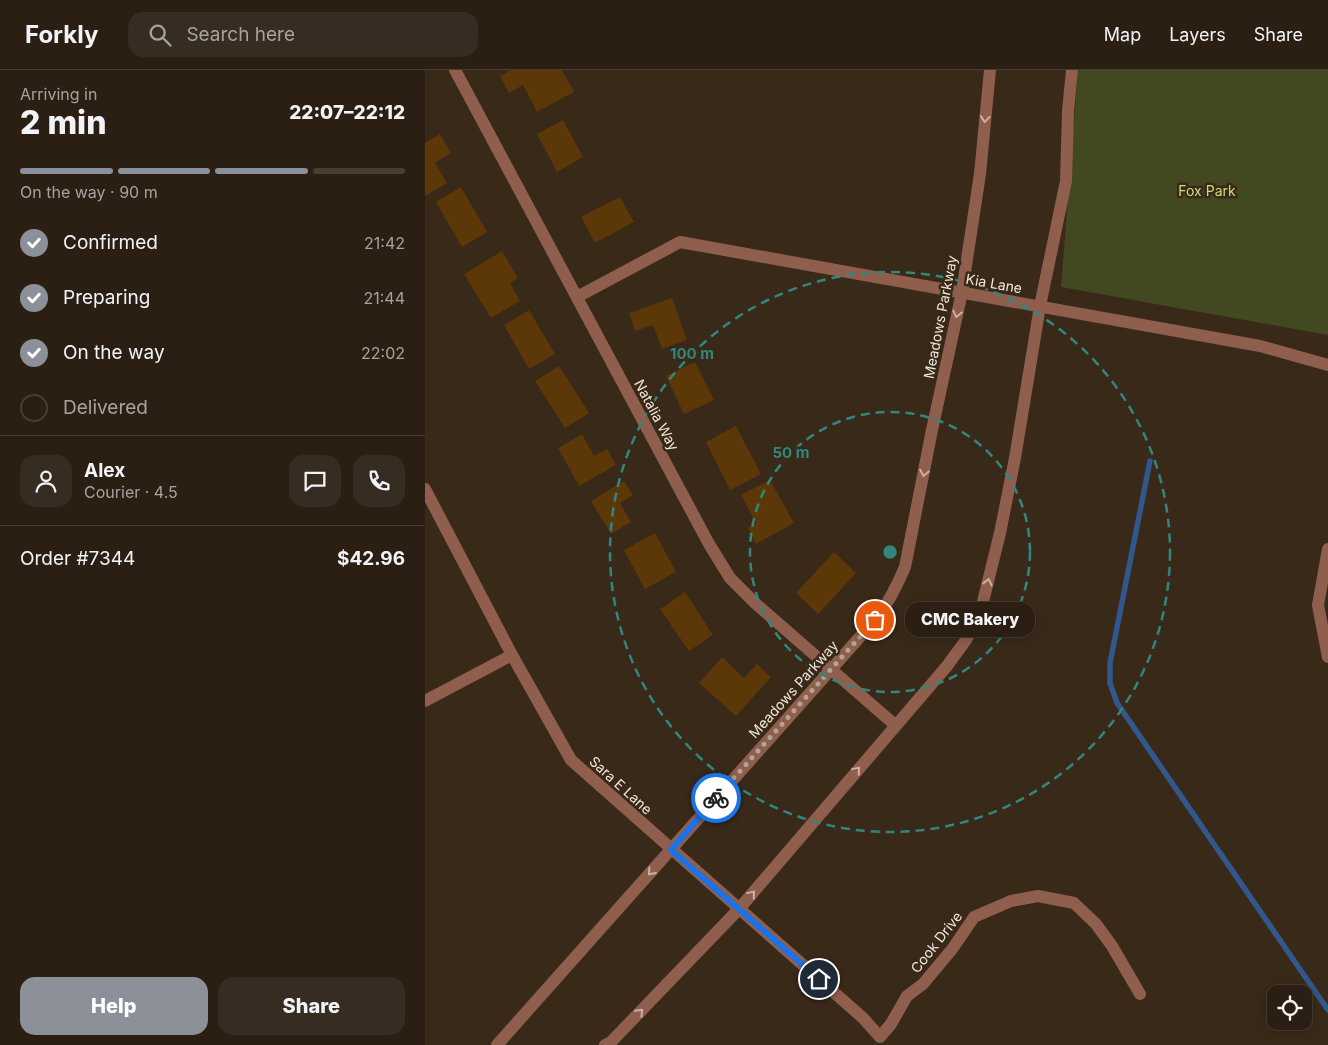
<!DOCTYPE html>
<meta charset="utf-8">
<style>
body{margin:0;font-family:Inter,sans-serif;background:#372c21;color:#f1f3f6;height:100vh;display:flex;flex-direction:column;font-size:19px;white-space:nowrap}
*{box-sizing:border-box;margin:0}
p{font-size:16px;color:#a6a2a0}
.icon{flex:none;width:28px;height:28px;fill:none;stroke:currentColor;stroke-width:2;stroke-linecap:round;stroke-linejoin:round}
.map{position:relative;flex:1;overflow:hidden}
.drawer{display:flex;flex-direction:column;background:#2b1f13;width:425px}
.drawer>*{flex:none}
.controls{position:absolute;left:842px;top:915px;display:grid;gap:10px}
.controls a{display:grid;place-items:center;width:45px;height:45px;border-radius:10px;background:#2b1f13;box-shadow:0 2px 12px #0003,0 0 0 1px #473d33;font-size:25px}
.pin{position:absolute;display:grid;place-items:center;width:42px;height:42px;color:#fff;margin:-21px;border:2px solid #fff;border-radius:50%;box-shadow:0 1px 5px #0007}
.courier{position:absolute;display:grid;place-items:center;width:50px;height:50px;margin:-25px;border:4px solid #1a73e8;border-radius:50%;background:#fff;color:#222;box-shadow:0 1px 6px #0007}
.bubble{position:absolute;height:35px;border-radius:15px;background:#2b1f13;box-shadow:0 2px 12px #0003,0 0 0 1px #473d33;font-size:16px;font-weight:800;line-height:35px;text-align:center}
.summary em{font-style:normal;font-weight:800}
.summary div{display:flex;flex-direction:column-reverse}
.summary{display:flex;align-items:center;justify-content:space-between;height:85px;padding:0 20px}
h1{font-size:32px;font-weight:800;line-height:38px}
.bar{display:grid;grid-template-columns:repeat(4,1fr);gap:8px 5px;align-content:center;height:60px;padding:0 20px}
.bar i{height:6px;border-radius:4px;background:#473d33}
.bar .current{background:#8c9099}
.bar p{grid-column:span 4}
.line{display:flex;align-items:center;gap:12px;padding:0 20px;border-top:1px solid #473d33}
.line div{flex:1}
.round{display:grid;place-items:center;flex:none;width:52px;height:52px;border-radius:15px;background:#372c21}
ol{padding:0 20px;list-style:none}
li{display:flex;align-items:center;gap:15px;height:55px}
li p{margin-inline-start:auto}
li .icon{padding:5px;border-radius:50%;background:#8c9099;color:#fff;stroke-width:4}
li:last-child{color:#a6a2a0}
li i{width:28px;height:28px;border:2px solid #473d33;border-radius:50%}
.action{display:flex;gap:10px;margin-top:auto;padding:10px 20px}
.action a{flex:1;height:58px;border-radius:15px;background:#8c9099;color:#fff;font-size:20px;font-weight:800;line-height:58px;text-align:center}
.action a+a{background:#372c21;color:#f1f3f6}
header{display:flex;align-items:center;gap:30px;box-sizing:border-box;height:70px;padding:0 25px;background:#2b1f13;border-bottom:1px solid #473d33}
header strong{font-size:24px}
nav{display:flex;gap:28px;margin-inline-start:auto;font-size:18px}
.search{width:350px;height:45px;background:#372c21;display:flex;align-items:center;gap:12px;box-sizing:border-box;padding:0 18px;border-radius:15px;color:#a6a2a0;font-size:19px}
main{display:flex;flex:1;min-height:0}
.map>svg:first-child{display:block}
</style>
<header>
<strong>Forkly</strong>
<div class="search"><svg class="icon" aria-label="search" viewBox="0 0 24 24"><circle cx="10" cy="10" r="6"/><path d="M15 15l6 6"/></svg>Search here</div>
<nav><a>Map</a><a>Layers</a><a>Share</a></nav>
</header>
<main>
<section class="drawer">
<div class="summary"><div><h1>2 min</h1><p>Arriving in</p></div><em>22:07–22:12</em></div>
<div class="bar"><i class="current"></i><i class="current"></i><i class="current"></i><i></i><p>On the way · 90 m</p></div>
<ol>
<li><svg class="icon" aria-label="check" viewBox="0 0 24 24"><path d="M5 12l5 5 9-10"/></svg>Confirmed<p>21:42</p></li>
<li><svg class="icon" aria-label="check" viewBox="0 0 24 24"><path d="M5 12l5 5 9-10"/></svg>Preparing<p>21:44</p></li>
<li><svg class="icon" aria-label="check" viewBox="0 0 24 24"><path d="M5 12l5 5 9-10"/></svg>On the way<p>22:02</p></li>
<li><i></i>Delivered</li>
</ol>
<div class="line" style="height:90px"><a class="round"><svg class="icon" aria-label="person" viewBox="0 0 24 24"><circle cx="12" cy="8" r="4"/><path d="M4 21q1-7 8-7t8 7"/></svg></a><div><b>Alex</b><p>Courier · 4.5</p></div><a class="round"><svg class="icon" aria-label="chat" viewBox="0 0 24 24"><path d="M4 5h16v11H9l-5 4z"/></svg></a><a class="round"><svg class="icon" aria-label="phone" viewBox="0 0 24 24"><path d="M5 4h4l2 5-3 2q2 4 5 5l2-3 5 2v4C11 20 4 13 5 4z"/></svg></a></div>
<div class="line" style="height:65px"><div>Order #7344</div><b>$42.96</b></div>
<div class="action"><a>Help</a><a>Share</a></div>
</section>
<div class="map">
<svg width="903" height="975" viewBox="0 0 903 975">
<rect width="100%" height="100%" fill="#392919"/>
<!-- green -->
<path fill="#42481f" d="M653 0H903V265L636 217Z"/>
<g fill="none" stroke-linecap="round" stroke-linejoin="round">
<!-- stream -->
<path stroke="#32578c" stroke-width="5.5" d="M725 391 685 593V613L692 633 903 940"/>
</g>
<!-- building -->
<g fill="#5c3708">
<path d="M86 0H137L149 22 112 42 98 15 84 23 75 6Z"/>
<path d="M138 50 158 87 132 102 112 64Z"/>
<path d="M15 64 26 83 10 93 22 113 0 126V73Z"/>
<path d="M36 117 62 162 37 177 11 132Z"/>
<path d="M195 127 209 152 170 173 156 147Z"/>
<path d="M77 181 93 208 85 213 95 231 66 248 39 204Z"/>
<path d="M247 228 262 270 237 279 228 255 210 261 204 243Z"/>
<path d="M104 240 130 284 104 299 79 255Z"/>
<path d="M270 292 289 330 259 344 241 306Z"/>
<path d="M134 296 164 343 140 358 110 311Z"/>
<path d="M311 356 336 404 305 420 281 372Z"/>
<path d="M157 364 169 386 182 379 191 395 154 416 133 378Z"/>
<path d="M345 410 369 453 331 474 323 458 331 453 316 425Z"/>
<path d="M199 411 208 425 195 433 206 452 186 464 166 431Z"/>
<path d="M230 463 251 502 220 519 199 480Z"/>
<path d="M409 482 431 503 393 544 371 523Z"/>
<path d="M260 522 288 565 264 581 235 539Z"/>
<path d="M297 587 319 608 332 594 346 607 311 646 274 613Z"/>
</g>
<g fill="none" stroke-linecap="round" stroke-linejoin="round">
<!-- minor -->
<g stroke="#905e4d" stroke-width="12">
<path d="M30 0 284 474 305 508 330 533 470 655"/>
<path d="M152 227 255 172 835 276 903 295"/>
<path d="M0 419 87 585 146 690 438 948 455 967 466 954 482 926 498 914 528 878 549 847 586 831 613 826 649 833 671 854 687 876 715 924"/>
<path d="M903 479 893 535 903 587"/>
<path d="M0 631 87 585"/>
<path d="M72 975 450 550C463 534 472 516 480 497L507 360 537 222 555 104 565 0"/>
<path d="M180 975 186 972 314 839 522 596 541 570 556 540 575 463 590 388 615 236 641 111 643 41 647 0"/>
</g>
</g>
<!-- one-way arrows -->
<defs><path id="oneway-chevron" d="M-2-3.5L2.5 0L-2 3.5" fill="none" stroke-width="1.6" stroke-linecap="round" stroke-linejoin="round" transform="scale(1.25)"/></defs>
<g stroke="#cbb0a3">
<use href="#oneway-chevron" transform="translate(560 49) rotate(95)"/>
<use href="#oneway-chevron" transform="translate(532 244) rotate(102)"/>
<use href="#oneway-chevron" transform="translate(499 403) rotate(101)"/>
<use href="#oneway-chevron" transform="translate(563 512) rotate(-76)"/>
<use href="#oneway-chevron" transform="translate(432 700) rotate(-50)"/>
<use href="#oneway-chevron" transform="translate(226 802) rotate(132)"/>
<use href="#oneway-chevron" transform="translate(327 824) rotate(-50)"/>
<use href="#oneway-chevron" transform="translate(215 942) rotate(-46)"/>
</g>
<g fill="none" stroke-linecap="round" stroke-linejoin="round">
<!-- done -->
<path stroke="#b1a498" stroke-width="5" stroke-dasharray="0 9" d="M291 728 450 550"/>
<!-- route -->
<path stroke="#1a73e8" stroke-width="6" d="M291 728 246 780 394 909"/>
</g>
<!-- distance rings -->
<g fill="none" stroke="#31877f" stroke-width="2.5" stroke-dasharray="9 6">
<circle cx="465" cy="482" r="140"/>
<circle cx="465" cy="482" r="280"/>
</g>
<g text-anchor="middle" dominant-baseline="central" stroke-width="5" stroke-linejoin="round" paint-order="stroke">
<!-- park labels -->
<g font-size="14" fill="#cfdd78" stroke="#392919">
<text x="782" y="120">Fox Park</text>
</g>
<!-- street labels -->
<g font-size="14" fill="#f2e7dd" stroke="#392919">
<text transform="translate(569 213) rotate(10)">Kia Lane</text>
<text transform="translate(515 247) rotate(-79)">Meadows Parkway</text>
<text transform="translate(232 345) rotate(62)">Natalia Way</text>
<text transform="translate(368 619) rotate(-48)">Meadows Parkway</text>
<text transform="translate(196 715) rotate(42)">Sara E Lane</text>
<text transform="translate(511 872) rotate(-52)">Cook Drive</text>
</g>
</g>
<circle cx="465" cy="482" r="8" fill="#31877f" stroke="#392919" stroke-width="2.5"/>
<g font-size="15" text-anchor="middle" font-weight="bold" fill="#31877f" stroke="#392919" stroke-width="5" stroke-linejoin="round" paint-order="stroke">
<text x="267" y="289">100 m</text>
<text x="366" y="388">50 m</text>
</g>
</svg>
<div class="controls">
<a><svg class="icon" aria-label="locate" viewBox="0 0 24 24"><circle cx="12" cy="12" r="6"/><path d="M12 2v4M12 18v4M2 12h4M18 12h4"/></svg></a>
</div>
<div class="pin" style="left:450px;top:550px;background:#ea580c"><svg class="icon" aria-label="bag" viewBox="0 0 24 24"><path d="M5 8h14l-1 12H6zM9 8a3 3 0 0 1 6 0"/></svg></div>
<div class="pin" style="left:394px;top:909px;background:#1f2937"><svg class="icon" aria-label="home" viewBox="0 0 24 24"><path d="M3 11l9-7 9 7M6 9v11h12V9"/></svg></div>
<div class="courier" style="left:291px;top:728px"><svg class="icon" aria-label="bike" viewBox="0 0 24 24"><circle cx="6" cy="16" r="4"/><circle cx="18" cy="16" r="4"/><path d="M6 16l4-8h5l3 8M10 8l3 8H6M13 5h3"/></svg></div>
<div class="bubble" style="left:480px;top:532px;width:130px">CMC Bakery</div>
</div>
</main>
